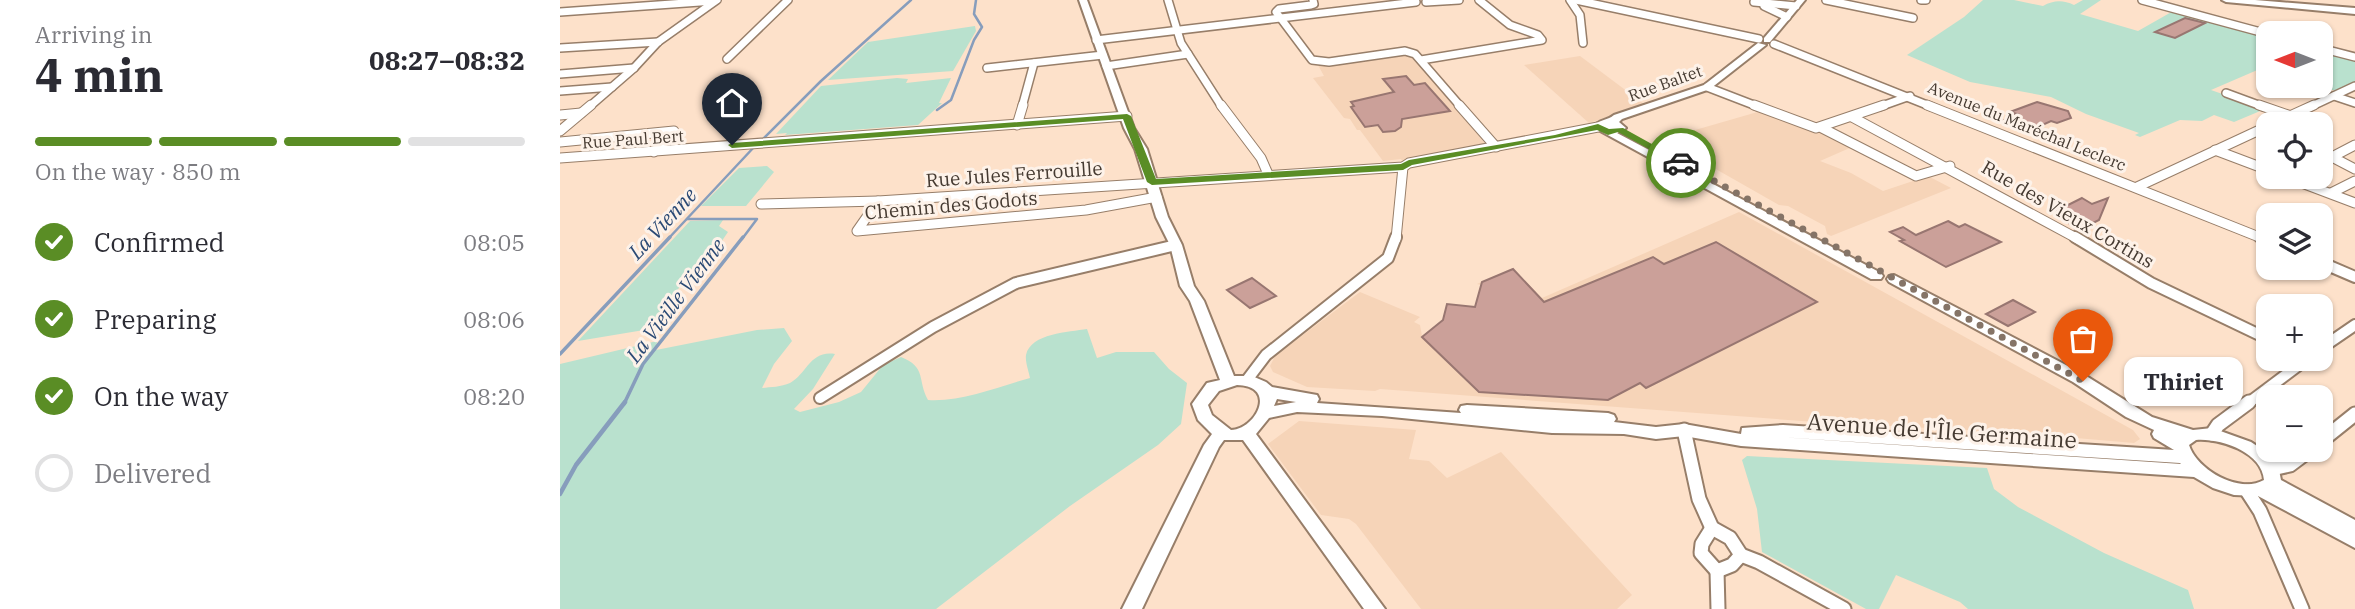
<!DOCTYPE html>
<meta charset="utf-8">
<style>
body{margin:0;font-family:"IBM Plex Serif",serif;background:#f2f2f3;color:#2b2b33;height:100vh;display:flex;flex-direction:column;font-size:26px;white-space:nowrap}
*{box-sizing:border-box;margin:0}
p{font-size:23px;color:#7c7c81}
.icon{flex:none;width:38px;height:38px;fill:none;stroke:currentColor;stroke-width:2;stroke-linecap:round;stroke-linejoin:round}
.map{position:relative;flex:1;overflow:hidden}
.details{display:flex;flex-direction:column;background:#fff;width:560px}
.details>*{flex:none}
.needle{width:46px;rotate:270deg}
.buttons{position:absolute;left:1696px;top:21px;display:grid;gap:14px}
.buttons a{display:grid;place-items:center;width:77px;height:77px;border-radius:14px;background:#fff;box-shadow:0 2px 5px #0004;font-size:35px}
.pin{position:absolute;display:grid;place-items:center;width:60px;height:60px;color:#fff;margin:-72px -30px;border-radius:50% 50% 50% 0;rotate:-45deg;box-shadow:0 0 7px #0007}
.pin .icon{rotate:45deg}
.courier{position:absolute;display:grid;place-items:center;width:70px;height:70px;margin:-35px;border:5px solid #5a8d25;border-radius:50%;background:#fff;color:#222;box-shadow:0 2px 9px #0007}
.bubble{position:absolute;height:49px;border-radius:14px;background:#fff;box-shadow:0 2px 5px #0004;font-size:23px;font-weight:800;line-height:49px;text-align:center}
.headline em{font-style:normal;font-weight:800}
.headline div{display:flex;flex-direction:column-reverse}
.headline{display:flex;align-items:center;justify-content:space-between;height:119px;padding:0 35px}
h1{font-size:46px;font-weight:800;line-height:52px}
.bar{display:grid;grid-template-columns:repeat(4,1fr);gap:10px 7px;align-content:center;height:84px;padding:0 35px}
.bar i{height:9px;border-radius:5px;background:#e1e1e2}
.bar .selected{background:#5a8d25}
.bar p{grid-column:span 4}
ol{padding:0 35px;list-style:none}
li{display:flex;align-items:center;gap:21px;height:77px}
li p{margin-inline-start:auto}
li .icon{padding:7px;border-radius:50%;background:#5a8d25;color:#fff;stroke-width:4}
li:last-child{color:#7c7c81}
li i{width:38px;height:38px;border:4px solid #e1e1e2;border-radius:50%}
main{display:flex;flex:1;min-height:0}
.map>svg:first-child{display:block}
</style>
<main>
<section class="details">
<div class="headline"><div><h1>4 min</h1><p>Arriving in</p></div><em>08:27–08:32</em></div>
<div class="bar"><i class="selected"></i><i class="selected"></i><i class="selected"></i><i></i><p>On the way · 850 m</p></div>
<ol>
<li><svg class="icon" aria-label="check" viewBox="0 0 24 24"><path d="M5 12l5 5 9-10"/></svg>Confirmed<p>08:05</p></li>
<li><svg class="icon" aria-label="check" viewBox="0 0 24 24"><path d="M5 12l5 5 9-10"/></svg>Preparing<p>08:06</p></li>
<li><svg class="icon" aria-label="check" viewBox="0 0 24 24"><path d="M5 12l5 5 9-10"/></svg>On the way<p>08:20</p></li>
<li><i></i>Delivered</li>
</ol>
</section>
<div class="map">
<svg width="1795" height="609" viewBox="0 0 1795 609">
<rect width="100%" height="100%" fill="#fde1ca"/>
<!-- built -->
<g fill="#f6d4b8">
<path d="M839 53 852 55 927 146 843 162 841 159 823 161 800 130H797L790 119 784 118 753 78 764 76 758 65Z"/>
<path d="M1020 56 1076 98 1085 105 1029 123 964 65Z"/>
<path d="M1201 111 1252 131 1268 134 1292 147 1260 161 1291 173 1323 191 1368 176 1391 188 1271 236 1267 234 1265 226 1228 206 1219 205 1110 143 1097 141Z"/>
<path d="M1179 212 1573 430 1580 439 1574 443 1445 432 1255 422 820 389 815 391 747 387 713 372 710 366 715 356 800 292 860 317 854 322 860 325 862 336 883 320 915 307 921 285 917 284 953 268 982 298Z"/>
<path d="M739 421 856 430 849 459 869 461 887 478 941 452 1072 595 1057 609H861L796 524 789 519 761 515 708 444Z"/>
</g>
<!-- green -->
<g fill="#b9e1ce">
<path d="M1423 0H1454L1483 6C1494 0 1503 0 1514 5L1523 0H1541L1520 14 1578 31 1615 10 1708 35V70L1702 68 1651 90 1705 109 1674 122 1654 115 1642 121 1620 120 1580 137 1575 135 1579 133 1526 114 1491 97 1410 82 1347 55 1404 17Z"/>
<path d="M415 26 416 31 393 71 268 80 308 42Z"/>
<path d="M1761 49 1795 58V82L1776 91 1759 86Z"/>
<path d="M337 78 348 79 346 83 391 78 379 103H382L358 125 225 135 227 133 216 134 261 86Z"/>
<path d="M207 166 214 172 186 206H141L179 168Z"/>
<path d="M163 220 159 226 168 232 157 248 152 250 145 265 133 268 90 329 18 341 130 221Z"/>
<path d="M224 328 232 341 214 364 202 388C211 387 221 387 230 383 247 374 250 350 275 354L253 389 234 409 240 412 279 402 301 392 323 365 341 357C367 367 357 380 368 400 402 402 437 387 470 378 469 372 465 362 466 355 471 333 509 332 527 329L537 358 556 352H594L609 369 627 383 621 424 598 445 510 506 376 609H0V364L97 341 96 350 197 330Z"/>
<path d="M1187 456 1427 468 1434 489 1458 507 1544 553 1628 590 1634 609H1408L1400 602 1336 575 1319 609H1306L1202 552 1197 509 1182 460Z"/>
</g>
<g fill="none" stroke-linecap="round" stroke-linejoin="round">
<!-- stream-far2 -->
<g stroke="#879dbc" stroke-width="2.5">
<path d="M377 110 391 100 414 40 422 27 414 14 416 0"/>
<path d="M201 141 261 81 351 0"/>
<path d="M127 219H197L182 239"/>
<path d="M108 239 195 146"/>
</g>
<!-- stream-far1 -->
<g stroke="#879dbc" stroke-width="3.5">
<path d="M0 354 110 237"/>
<path d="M64 404 83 364 183 237"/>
</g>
<!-- stream -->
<path stroke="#879dbc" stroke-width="4.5" d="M0 494 16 465 65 402"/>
</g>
<!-- building -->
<g fill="#cba099" stroke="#987671" stroke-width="2">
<path d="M1625 18 1645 23 1615 38 1595 32Z"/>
<path d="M846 76 854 85 865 83 890 111 842 119 841 127 835 131 823 132 818 125 805 127 791 107 794 106 791 102 834 92 823 79Z"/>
<path d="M1477 102 1508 111 1511 118 1497 123 1491 121 1469 131 1443 121 1457 114 1450 112Z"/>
<path d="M1522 198 1532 204 1548 198 1539 220 1525 227 1515 229 1496 211Z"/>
<path d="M1388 221 1399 227 1405 224 1441 242 1386 267 1340 241 1344 240 1330 232 1343 227 1356 235Z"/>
<path d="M1156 242 1257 302 1086 388 1080 383 1048 400 919 392 862 337 883 320 887 304 915 307 922 282 953 269 984 302 1093 257 1104 264Z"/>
<path d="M692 278 716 296 690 308 667 290Z"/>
<path d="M1453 300 1475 312 1448 326 1426 314Z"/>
</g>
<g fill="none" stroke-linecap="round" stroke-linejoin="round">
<defs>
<g id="minor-far3">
<path d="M608 0 621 43 662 107"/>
<path d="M753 0 754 4 751 5 719 9 716 12 752 60 769 62 845 51 855 54 901 107"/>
<path d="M1010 0 1020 15 1023 43"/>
<path d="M1016 0 1199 39"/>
<path d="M1266 0 1353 18"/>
<path d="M1361 0H1366"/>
<path d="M1582 0 1708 34"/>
<path d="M866 2 899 0"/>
<path d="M1194 2 1236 6"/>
<path d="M1204 6 1227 17"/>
<path d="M0 12 154 1"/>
<path d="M536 40 856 2"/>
<path d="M1214 44 1372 107"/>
<path d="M0 48 98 42"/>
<path d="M1760 48 1795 57"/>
<path d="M167 59 228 0"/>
<path d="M861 60 982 40 978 35 950 25 919 0"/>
<path d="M546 66 628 54"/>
<path d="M427 68 543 55"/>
<path d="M0 74 74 68"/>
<path d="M1147 87 1199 107"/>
<path d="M0 91 52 87"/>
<path d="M1666 93 1704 107"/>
<path d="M1774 96 1795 103"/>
<path d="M29 107 74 68 98 42 157 0"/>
<path d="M462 107 474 63"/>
<path d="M1319 107 1350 96"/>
<path d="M1750 107 1795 86"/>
</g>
<g id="minor-far2">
<path d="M661 105 701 158 708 174"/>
<path d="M899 105 936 147"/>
<path d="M1194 105 1256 128 1324 105"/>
<path d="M1367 105 1704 239"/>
<path d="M1699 105 1731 116"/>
<path d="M0 115 21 113"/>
<path d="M1292 117 1518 239"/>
<path d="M1712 124 1754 105"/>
<path d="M457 125 463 105"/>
<path d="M1262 128 1356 176 1390 166"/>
<path d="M0 131 31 105"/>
<path d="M0 142 114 131 94 152"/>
<path d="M1795 145 1772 157 1795 169"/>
<path d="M1655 150 1708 170"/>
<path d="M0 158 567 116"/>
<path d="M1726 177 1795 203"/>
<path d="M1577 187 1708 126"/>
<path d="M1771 193 1795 181"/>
<path d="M318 201 843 167 849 163 1038 127"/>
<path d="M201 204 318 201 297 231 526 210 597 197"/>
<path d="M836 239 843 167"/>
</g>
<g id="minor-far1">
<path d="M1515 237 1591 283 1708 339"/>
<path d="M1700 237 1708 240"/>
<path d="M1760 262 1795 277"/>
<path d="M1760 349 1795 325"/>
<path d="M687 380 706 355 828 258 836 237"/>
<path d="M260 398 373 327 456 283 616 245"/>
<path d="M1687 404 1747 359"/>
</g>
<g id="minor">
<path d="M1124 430 1139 499 1152 528"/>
<path d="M1652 434 1658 425 1689 402"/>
<path d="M1760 442 1795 414"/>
<path d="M1712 469 1730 465 1750 450"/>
<path d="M1687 491 1700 511 1742 609"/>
<path d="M1152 528 1170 538 1181 555 1172 565 1157 571 1141 553 1142 544Z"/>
<path d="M1181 555 1199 562 1284 609"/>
<path d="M1157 571 1158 609"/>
</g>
<g id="tertiary">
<path d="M519 0H527L574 128 587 149 608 217 622 245 634 286 644 301 674 376H692L706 382 712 387 757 395 759 399 757 403 901 413 899 410 901 406 907 405 1048 413 1054 415 1056 419 1054 422 1096 427 1124 424 1181 434 1182 428 1223 425 1614 450 1594 438 1592 434 1594 430 1566 417 1513 382 1329 282 1327 279 1329 276 1334 275 1523 374 1592 417 1633 430 1652 428 1691 442 1706 452 1718 465 1721 480 1795 520V548L1698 496 1674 495 1653 488 1634 477 1181 446 1124 436 1096 439 1064 434 992 433 822 416 737 412 709 418 696 434 825 609H804L683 440H664L659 447 582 609H562L644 445 652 434 638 420 632 404 647 383 660 380 630 301 620 286 610 245 596 217 575 149 564 128ZM677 385C719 386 695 430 671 430L652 415 648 405 659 391ZM717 399 736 402 714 406ZM1219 437 1620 463 1621 464ZM1636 440C1660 438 1702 452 1704 480 1679 494 1637 470 1629 445Z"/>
<path d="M1237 0H1245L1210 42H1204V38Z"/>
<path d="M1662 0H1695L1795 8V14L1666 2Z"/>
<path d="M1198 43 1206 45 1150 89 1062 119 1059 122 1066 128 1057 133 1321 273 1323 276 1321 279H1311L1033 127C1039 119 1047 121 1054 115L1144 85Z"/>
</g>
</defs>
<!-- minor-far3 casing -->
<use href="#minor-far3" stroke="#977e69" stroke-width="10"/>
<!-- minor-far2 casing -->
<use href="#minor-far2" stroke="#977e69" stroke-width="11"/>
<!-- minor-far1 casing -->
<use href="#minor-far1" stroke="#977e69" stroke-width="14"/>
<!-- minor casing -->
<use href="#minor" stroke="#977e69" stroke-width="17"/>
<!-- tertiary casing -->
<use href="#tertiary" stroke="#977e69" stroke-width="4"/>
<!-- minor-far3 -->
<use href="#minor-far3" stroke="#fff" stroke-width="7"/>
<!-- minor-far2 -->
<use href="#minor-far2" stroke="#fff" stroke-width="9"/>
<!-- minor-far1 -->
<use href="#minor-far1" stroke="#fff" stroke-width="10"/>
<!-- minor -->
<use href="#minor" stroke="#fff" stroke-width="13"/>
<!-- tertiary -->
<use href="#tertiary" fill="#fff" fill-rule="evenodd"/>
</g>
<!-- route -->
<path fill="#5a8d25" d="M567 114 571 116 596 179 841 164 849 160 995 135 1038 124 1049 129 1063 128 1126 163 1118 165 1058 132 1048 135 1037 130 852 165 843 170 592 185 587 182 563 119 172 148 168 145 172 143Z"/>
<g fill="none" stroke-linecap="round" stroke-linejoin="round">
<!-- done -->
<path stroke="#857467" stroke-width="7" stroke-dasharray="0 12.6" d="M1121 163 1523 381"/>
</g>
<g text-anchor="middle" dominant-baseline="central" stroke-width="6" stroke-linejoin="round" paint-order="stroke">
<!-- far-street labels -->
<g font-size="16" fill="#453a31" stroke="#fdf2e9">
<text transform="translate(1105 83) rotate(-20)">Rue Baltet</text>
<text transform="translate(1467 126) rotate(22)">Avenue du Maréchal Leclerc</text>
<text transform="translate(73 139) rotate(-4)">Rue Paul Bert</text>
</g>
<!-- street labels -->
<g font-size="19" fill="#453a31" stroke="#fdf2e9">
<text transform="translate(454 174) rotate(-4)">Rue Jules Ferrouille</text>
<text transform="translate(391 205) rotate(-5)">Chemin des Godots</text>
<text transform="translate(1508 214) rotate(30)">Rue des Vieux Cortins</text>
</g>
<!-- water labels -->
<g font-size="21" font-style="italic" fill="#2b4a75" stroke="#fdf2e9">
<text transform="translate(102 223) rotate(-47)">La Vienne</text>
<text transform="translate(115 300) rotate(-53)">La Vieille Vienne</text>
</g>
<!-- near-street labels -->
<g font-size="23" fill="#453a31" stroke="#fdf2e9">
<text transform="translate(1382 430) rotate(4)">Avenue de l'Île Germaine</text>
</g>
</g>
</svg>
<div class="buttons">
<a><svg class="needle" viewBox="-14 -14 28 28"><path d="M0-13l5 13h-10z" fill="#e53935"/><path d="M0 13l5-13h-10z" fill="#7c7c81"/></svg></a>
<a><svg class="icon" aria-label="locate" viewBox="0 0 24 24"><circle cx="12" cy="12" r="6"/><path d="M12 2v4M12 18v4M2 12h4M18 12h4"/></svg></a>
<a><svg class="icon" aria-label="layers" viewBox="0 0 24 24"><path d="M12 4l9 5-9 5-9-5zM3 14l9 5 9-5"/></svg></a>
<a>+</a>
<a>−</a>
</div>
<div class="pin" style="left:1523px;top:381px;background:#ea580c"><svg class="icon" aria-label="bag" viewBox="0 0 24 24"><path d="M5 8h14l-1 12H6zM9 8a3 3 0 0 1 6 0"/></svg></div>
<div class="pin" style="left:172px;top:145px;background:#1f2937"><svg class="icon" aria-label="home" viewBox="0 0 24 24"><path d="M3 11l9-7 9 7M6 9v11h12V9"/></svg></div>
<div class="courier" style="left:1121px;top:163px"><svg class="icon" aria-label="car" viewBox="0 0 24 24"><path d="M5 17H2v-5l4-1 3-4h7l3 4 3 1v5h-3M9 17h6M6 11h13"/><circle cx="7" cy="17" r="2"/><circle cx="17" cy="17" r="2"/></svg></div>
<div class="bubble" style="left:1564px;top:357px;width:119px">Thiriet</div>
</div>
</main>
